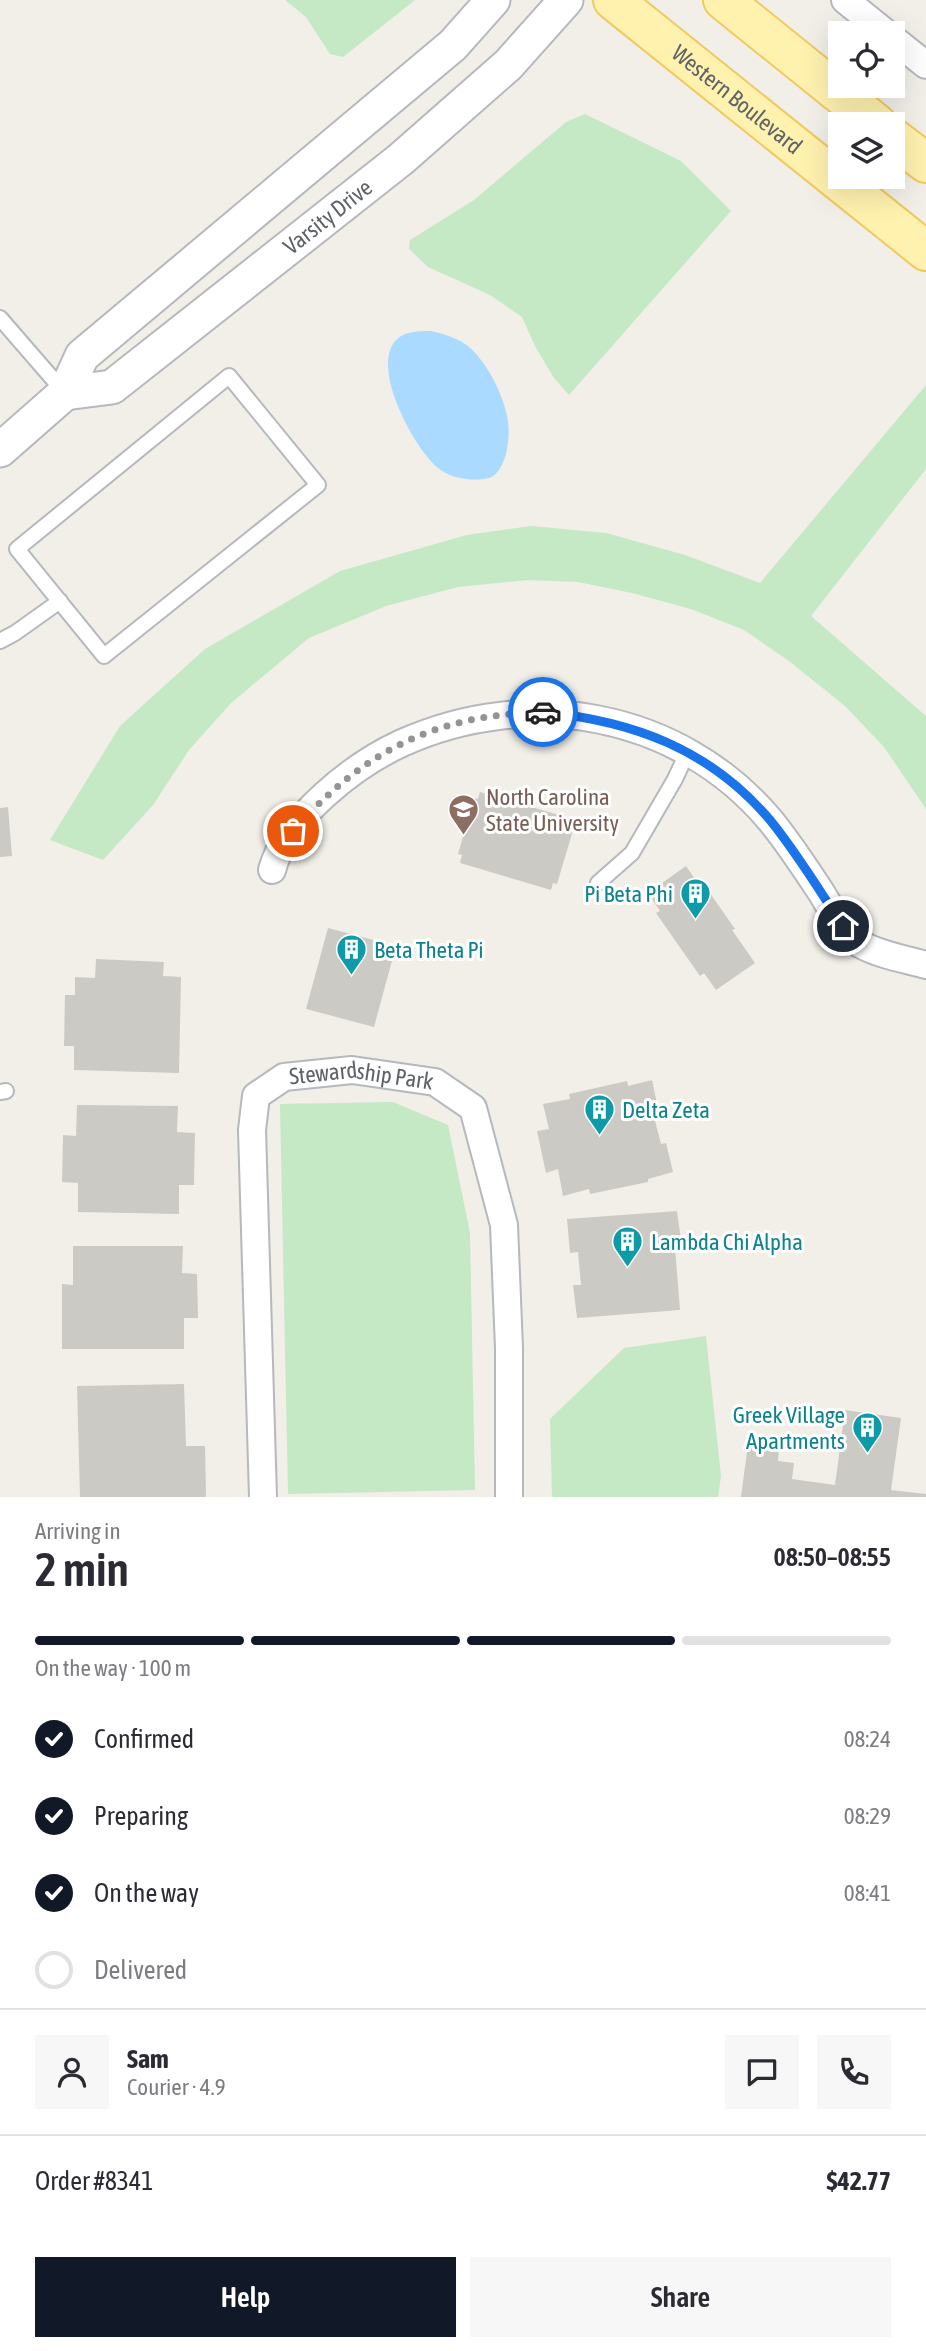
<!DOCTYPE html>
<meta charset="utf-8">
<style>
body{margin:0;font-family:"Asap Condensed",sans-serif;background:#f7f7f7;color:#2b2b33;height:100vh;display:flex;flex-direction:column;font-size:26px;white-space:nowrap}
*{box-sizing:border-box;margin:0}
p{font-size:23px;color:#7c7c81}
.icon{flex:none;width:38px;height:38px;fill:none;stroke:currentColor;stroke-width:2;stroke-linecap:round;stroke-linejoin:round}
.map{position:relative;height:1497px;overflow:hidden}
.panel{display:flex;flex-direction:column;background:#fff;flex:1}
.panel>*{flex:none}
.tools{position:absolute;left:828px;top:21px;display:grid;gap:14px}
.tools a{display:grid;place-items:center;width:77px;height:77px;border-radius:0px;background:#fff;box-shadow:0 7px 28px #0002;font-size:35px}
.pin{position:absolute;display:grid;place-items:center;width:60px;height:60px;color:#fff;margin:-30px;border:4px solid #fff;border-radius:50%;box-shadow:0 2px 7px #0007}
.courier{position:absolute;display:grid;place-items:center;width:70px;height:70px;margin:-35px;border:5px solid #1a73e8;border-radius:50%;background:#fff;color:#222;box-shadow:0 2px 9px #0007}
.overview em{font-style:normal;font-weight:600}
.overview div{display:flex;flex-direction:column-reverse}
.overview{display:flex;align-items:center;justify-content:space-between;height:119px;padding:0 35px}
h1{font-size:46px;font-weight:600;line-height:52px}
.bar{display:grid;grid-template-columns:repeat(4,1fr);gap:10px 7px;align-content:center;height:84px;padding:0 35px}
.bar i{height:9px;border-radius:5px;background:#e1e1e2}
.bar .selected{background:#111827}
.bar p{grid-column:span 4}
.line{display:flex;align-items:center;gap:18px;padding:0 35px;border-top:2px solid #e1e1e2}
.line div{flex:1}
.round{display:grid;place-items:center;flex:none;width:74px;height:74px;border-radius:0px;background:#f7f7f7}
ol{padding:0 35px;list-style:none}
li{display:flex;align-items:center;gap:21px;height:77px}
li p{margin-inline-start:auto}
li .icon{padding:7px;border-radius:50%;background:#111827;color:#fff;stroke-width:4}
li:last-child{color:#7c7c81}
li i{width:38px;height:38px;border:4px solid #e1e1e2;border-radius:50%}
.primary-button{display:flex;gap:14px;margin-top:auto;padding:14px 35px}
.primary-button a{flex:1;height:80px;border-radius:0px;background:#111827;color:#fff;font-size:28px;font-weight:600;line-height:80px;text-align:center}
.primary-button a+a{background:#f7f7f7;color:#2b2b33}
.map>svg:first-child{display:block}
</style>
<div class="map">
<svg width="926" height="1497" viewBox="0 0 926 1497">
<rect width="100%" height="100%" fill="#f1efe8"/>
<!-- green -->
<g fill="#c5e8c5">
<path d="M285 0H415L343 57 330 54 306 17Z"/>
<path d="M585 114 681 161 731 211 569 395 554 378 536 348 522 317 490 295 428 267 409 249 410 240 474 200 566 122Z"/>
<path d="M926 385V469L811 616 926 716V809L884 747 845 706 789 661 744 630 691 609 632 593 578 582 528 580 458 587 386 606 309 638 231 703 189 750 153 805 103 860 50 840 120 726 205 649 340 571 467 535 531 526 606 533 685 555 760 583Z"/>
<path d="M393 1102 448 1125 470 1233 475 1490 288 1494 280 1104Z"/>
<path d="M706 1336 721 1476 718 1497H552L550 1419 624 1348Z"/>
</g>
<!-- water -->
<path fill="#aadaff" d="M431 331C448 335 465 340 477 355 491 371 503 396 507 416 511 432 508 466 493 476 487 480 474 480 467 479 456 478 447 475 438 468 414 448 370 368 396 340 405 331 419 331 431 331Z"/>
<!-- building -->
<g fill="#cccac5">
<path d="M480 792 573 819 571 826 574 827 557 884 553 883 551 890 460 863 462 855 458 854 474 798 478 799Z"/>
<path d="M8 807 12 856 0 857V808Z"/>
<path d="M686 866 697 882 700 879 735 929 732 930 755 963 716 990 704 973 700 976 656 913 660 911 648 893Z"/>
<path d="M328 928 396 946 374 1027 306 1009Z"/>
<path d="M96 959 164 962 163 976 181 977 179 1073 74 1070V1046H64L65 995H75V977L95 978Z"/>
<path d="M652 1080 658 1108 652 1109 661 1144 666 1143 673 1172 648 1179V1182L590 1194 589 1189 563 1196 558 1169 546 1173 537 1131 549 1129 543 1104 570 1099 569 1094 627 1081 628 1086Z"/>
<path d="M77 1105 178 1106 177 1132 195 1133 194 1185H179V1214L78 1212V1183L62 1182 63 1135 76 1136Z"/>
<path d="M677 1211 682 1247 675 1248 680 1310 577 1318 573 1285H581L578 1252 570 1253 567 1219Z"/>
<path d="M73 1246H183L182 1273 197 1274 198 1318H184V1349H62V1284L73 1285Z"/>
<path d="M184 1384 186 1446H205L206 1497H80L77 1386Z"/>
<path d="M845 1410 901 1418 891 1490 926 1494V1497H741L748 1444 779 1448 778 1461 794 1463 792 1479 835 1485Z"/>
</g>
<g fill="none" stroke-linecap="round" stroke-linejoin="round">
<defs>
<g id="service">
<path d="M0 318 65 393"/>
<path d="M229 376 318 485 104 656 17 549Z"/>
<path d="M0 641 15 633 60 601"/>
<path d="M598 883 632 853 675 779 688 751"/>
<path d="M0 1092 6 1091"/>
</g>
<g id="minor">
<path d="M845 0 886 33"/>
<path d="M892 38 926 65"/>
<path d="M272 870C286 818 354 765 402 743 528 686 679 712 770 820 788 842 803 865 819 889 831 907 841 932 860 944 880 955 904 959 926 965"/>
<path id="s1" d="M263 1497 252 1130 256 1096 284 1077 352 1070 435 1082 473 1108 504 1225 509 1348V1497"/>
</g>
<g id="tertiary">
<path id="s2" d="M65 393 112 387 401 159 508 65 566 0"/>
<path d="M0 450 65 393 82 356 453 45 493 0"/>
</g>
<g id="primary">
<path id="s3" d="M613 0 926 251"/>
<path d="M723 0 877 124"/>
<path d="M892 137 926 163"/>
</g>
</defs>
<!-- service casing -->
<use href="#service" stroke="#b5b8bc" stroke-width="18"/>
<!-- minor casing -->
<use href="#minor" stroke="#b5b8bc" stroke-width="30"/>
<!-- tertiary casing -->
<use href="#tertiary" stroke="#b5b8bc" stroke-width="37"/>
<!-- primary casing -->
<use href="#primary" stroke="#f2c960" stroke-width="42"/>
<!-- service -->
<use href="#service" stroke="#fff" stroke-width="14"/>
<!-- minor -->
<use href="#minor" stroke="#fff" stroke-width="26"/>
<!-- tertiary -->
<use href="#tertiary" stroke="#fff" stroke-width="33"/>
<!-- primary -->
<use href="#primary" stroke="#fff2af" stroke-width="38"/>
</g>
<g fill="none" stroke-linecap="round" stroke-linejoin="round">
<!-- done -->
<path stroke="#929495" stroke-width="7" stroke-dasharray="0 12.6" d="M293 831C364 751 434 715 543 712"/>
<!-- route -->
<path stroke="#1a73e8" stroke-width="9" d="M543 712C633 721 710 749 770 820 797 853 819 890 843 926"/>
</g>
<!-- icons -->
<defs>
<symbol id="university-pin" viewBox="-11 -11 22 30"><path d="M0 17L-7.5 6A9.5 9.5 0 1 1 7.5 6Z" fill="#8d6e63" stroke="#fff"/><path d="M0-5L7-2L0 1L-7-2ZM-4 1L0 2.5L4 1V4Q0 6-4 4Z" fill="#fff"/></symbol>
<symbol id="building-pin" viewBox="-11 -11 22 30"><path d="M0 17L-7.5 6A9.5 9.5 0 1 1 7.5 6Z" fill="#0f9aa8" stroke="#fff"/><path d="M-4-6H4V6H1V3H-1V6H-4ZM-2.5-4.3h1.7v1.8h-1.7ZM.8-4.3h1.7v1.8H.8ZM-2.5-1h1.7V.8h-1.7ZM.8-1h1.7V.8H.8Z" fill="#fff"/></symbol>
</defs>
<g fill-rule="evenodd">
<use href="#university-pin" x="446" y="792" width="35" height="47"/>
<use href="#building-pin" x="678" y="876" width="35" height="47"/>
<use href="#building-pin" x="334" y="932" width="35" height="47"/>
<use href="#building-pin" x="582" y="1092" width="35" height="47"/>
<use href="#building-pin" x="610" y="1224" width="35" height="47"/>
<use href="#building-pin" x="850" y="1410" width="35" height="47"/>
</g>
<g text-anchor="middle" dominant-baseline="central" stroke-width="6" stroke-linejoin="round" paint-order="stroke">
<!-- street labels -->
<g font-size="23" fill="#5f6368" stroke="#fff">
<text stroke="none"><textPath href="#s3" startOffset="159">Western Boulevard</textPath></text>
<text stroke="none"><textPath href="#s2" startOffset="322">Varsity Drive</textPath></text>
<text stroke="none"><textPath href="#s1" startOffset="513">Stewardship Park</textPath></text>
</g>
<!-- education labels -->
<g font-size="23" fill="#785e54" stroke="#fff" text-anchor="start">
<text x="486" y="797">North Carolina<tspan x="486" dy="26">State University</tspan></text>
</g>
<!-- culture labels -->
<g font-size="23" fill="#0d838f" stroke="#fff" text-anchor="start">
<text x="673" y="894" text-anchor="end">Pi Beta Phi</text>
<text x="374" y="950">Beta Theta Pi</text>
<text x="622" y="1110">Delta Zeta</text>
<text x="651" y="1242">Lambda Chi Alpha</text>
<text x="845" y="1415" text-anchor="end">Greek Village<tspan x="845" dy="26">Apartments</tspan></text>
</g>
</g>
</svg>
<div class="tools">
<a><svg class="icon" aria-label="locate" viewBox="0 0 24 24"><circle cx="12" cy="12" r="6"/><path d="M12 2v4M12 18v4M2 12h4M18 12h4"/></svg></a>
<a><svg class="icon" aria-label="layers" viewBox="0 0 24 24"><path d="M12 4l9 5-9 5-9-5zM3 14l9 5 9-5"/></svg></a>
</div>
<div class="pin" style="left:293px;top:831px;background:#ea580c"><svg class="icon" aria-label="bag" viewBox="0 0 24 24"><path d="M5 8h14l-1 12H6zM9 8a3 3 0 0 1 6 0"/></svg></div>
<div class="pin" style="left:843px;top:926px;background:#1f2937"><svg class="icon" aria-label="home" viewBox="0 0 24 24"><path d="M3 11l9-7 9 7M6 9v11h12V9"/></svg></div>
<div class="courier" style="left:543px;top:712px"><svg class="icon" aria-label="car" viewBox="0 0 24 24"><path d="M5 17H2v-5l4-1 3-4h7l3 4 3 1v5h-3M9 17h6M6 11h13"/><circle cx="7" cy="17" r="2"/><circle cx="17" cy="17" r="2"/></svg></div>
</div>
<section class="panel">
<div class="overview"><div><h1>2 min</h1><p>Arriving in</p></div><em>08:50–08:55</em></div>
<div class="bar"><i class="selected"></i><i class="selected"></i><i class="selected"></i><i></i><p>On the way · 100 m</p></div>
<ol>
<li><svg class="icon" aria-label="check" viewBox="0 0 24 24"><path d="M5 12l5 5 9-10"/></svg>Confirmed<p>08:24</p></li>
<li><svg class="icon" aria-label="check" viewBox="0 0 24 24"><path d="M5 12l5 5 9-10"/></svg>Preparing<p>08:29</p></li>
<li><svg class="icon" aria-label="check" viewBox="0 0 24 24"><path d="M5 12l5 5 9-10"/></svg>On the way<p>08:41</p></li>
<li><i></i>Delivered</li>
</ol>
<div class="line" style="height:126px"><a class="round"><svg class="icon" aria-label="person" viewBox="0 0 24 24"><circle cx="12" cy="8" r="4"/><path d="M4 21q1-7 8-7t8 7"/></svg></a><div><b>Sam</b><p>Courier · 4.9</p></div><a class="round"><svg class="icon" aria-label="chat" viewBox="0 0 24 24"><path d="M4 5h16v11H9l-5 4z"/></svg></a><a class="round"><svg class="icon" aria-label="phone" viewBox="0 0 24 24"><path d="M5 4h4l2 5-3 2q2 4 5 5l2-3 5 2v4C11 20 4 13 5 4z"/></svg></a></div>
<div class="line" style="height:91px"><div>Order #8341</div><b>$42.77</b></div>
<div class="primary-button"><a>Help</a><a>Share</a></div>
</section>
